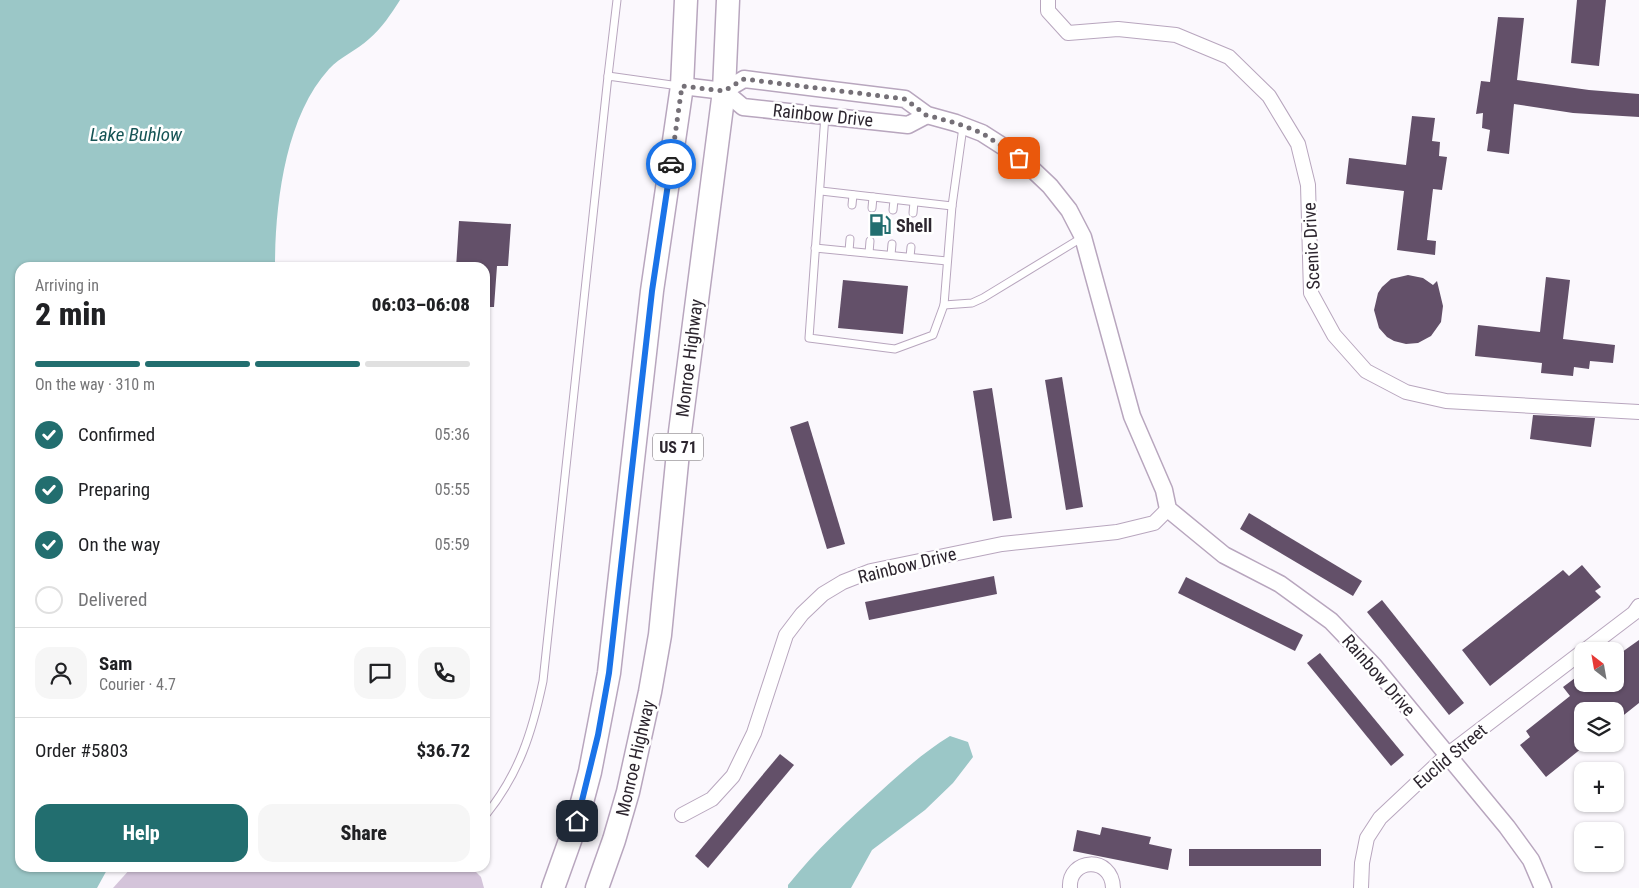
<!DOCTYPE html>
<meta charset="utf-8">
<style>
body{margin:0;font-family:"Roboto Condensed",sans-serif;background:#f6f6f6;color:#202124;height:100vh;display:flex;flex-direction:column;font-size:19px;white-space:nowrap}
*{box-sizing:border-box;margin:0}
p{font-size:16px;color:#757577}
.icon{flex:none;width:28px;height:28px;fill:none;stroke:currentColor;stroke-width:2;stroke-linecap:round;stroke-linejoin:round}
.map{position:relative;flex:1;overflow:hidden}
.drawer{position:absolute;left:15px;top:262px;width:475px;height:610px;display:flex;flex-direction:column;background:#fff;border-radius:15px;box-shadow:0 1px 4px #0004}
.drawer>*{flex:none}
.needle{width:32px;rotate:329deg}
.tools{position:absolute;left:1574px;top:642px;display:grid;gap:10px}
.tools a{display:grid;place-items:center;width:50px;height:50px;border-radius:10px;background:#fff;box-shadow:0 1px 4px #0004;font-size:25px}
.pin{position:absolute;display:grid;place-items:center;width:42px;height:42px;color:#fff;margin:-21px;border-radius:10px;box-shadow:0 2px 8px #0006}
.courier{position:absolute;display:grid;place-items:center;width:50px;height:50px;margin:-25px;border:4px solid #1a73e8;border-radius:50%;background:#fff;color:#222;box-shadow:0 1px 6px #0007}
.overview em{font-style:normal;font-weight:800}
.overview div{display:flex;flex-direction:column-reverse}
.overview{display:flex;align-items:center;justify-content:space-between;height:85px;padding:0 20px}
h1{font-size:32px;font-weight:800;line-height:38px}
.bar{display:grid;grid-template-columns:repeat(4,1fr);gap:8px 5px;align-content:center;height:60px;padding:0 20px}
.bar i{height:6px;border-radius:4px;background:#e0e0e0}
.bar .active{background:#226e6f}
.bar p{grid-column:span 4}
.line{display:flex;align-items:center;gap:12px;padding:0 20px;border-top:1px solid #e0e0e0}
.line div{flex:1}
.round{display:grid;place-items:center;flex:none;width:52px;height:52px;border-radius:15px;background:#f6f6f6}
ol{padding:0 20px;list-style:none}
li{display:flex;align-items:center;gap:15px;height:55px}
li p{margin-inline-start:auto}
li .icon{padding:5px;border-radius:50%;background:#226e6f;color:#fff;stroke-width:4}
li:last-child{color:#757577}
li i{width:28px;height:28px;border:2px solid #e0e0e0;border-radius:50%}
.cta{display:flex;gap:10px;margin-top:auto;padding:10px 20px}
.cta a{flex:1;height:58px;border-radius:15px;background:#226e6f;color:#fff;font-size:20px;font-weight:800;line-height:58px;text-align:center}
.cta a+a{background:#f6f6f6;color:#202124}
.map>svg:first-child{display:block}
</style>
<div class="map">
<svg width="1639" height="888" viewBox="0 0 1639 888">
<rect width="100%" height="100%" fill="#fbf8fd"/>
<!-- green -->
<path fill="#d4c4da" d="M131 868H472L481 877 484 888H113Z"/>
<!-- water -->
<g fill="#9bc7c7">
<path d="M0 0H400C391 14 382 28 369 39 357 50 340 57 329 69 285 117 275 205 275 267L20 268V868H108L97 888H0Z"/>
<path d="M950 736 968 742 973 757 953 783 925 810 872 850 851 888H788V885C816 850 847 821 881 791 903 771 924 752 950 736Z"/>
</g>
<!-- building -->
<g fill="#635069">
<path d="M1577 0H1606L1599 66 1571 63Z"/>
<path d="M1498 17 1524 18 1517 80 1589 90 1639 94V117L1573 113 1514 104 1509 154 1487 151 1490 130 1482 128 1483 113 1476 114 1481 81 1490 82Z"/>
<path d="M1412 116 1435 118 1432 141 1440 142 1439 156 1447 157 1442 190 1433 189 1427 240 1436 241 1435 255 1397 250 1404 191 1346 184 1349 158 1406 165Z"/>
<path d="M459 221 511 224 508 266H497L494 307H485V268H456Z"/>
<path d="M1408 275 1423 278 1433 285 1437 281 1443 306 1441 322 1431 336 1418 343 1406 344 1394 341 1387 337 1379 328 1374 310 1378 293 1382 287 1391 279Z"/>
<path d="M1546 277 1570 280 1563 339 1615 345 1613 363 1590 361 1589 369 1574 367 1573 376 1541 373 1542 363 1475 356 1478 325 1540 332Z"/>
<path d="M843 280 908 286 903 334 838 328Z"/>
<path d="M1062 377 1083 507 1066 510 1045 380Z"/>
<path d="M992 388 1012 518 993 521 973 391Z"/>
<path d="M1533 415 1595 418 1591 447 1530 439Z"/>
<path d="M808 421 845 544 827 549 790 427Z"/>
<path d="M1249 513 1362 581 1353 596 1240 529Z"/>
<path d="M1582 565 1601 587 1595 591 1601 597 1490 686 1462 650 1563 570 1569 576Z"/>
<path d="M994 576 997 594 869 620 865 602Z"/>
<path d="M1186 577 1303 635 1295 651 1178 593Z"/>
<path d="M1382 600 1464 703 1449 715 1367 612Z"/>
<path d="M1639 640V703L1615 722V711H1582V748L1546 777 1520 745 1530 737 1526 731 1570 696 1563 687 1579 675 1582 680V684H1615V657Z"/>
<path d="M1320 653 1404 755 1391 766 1307 663Z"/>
<path d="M780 754 794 765 708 868 695 856Z"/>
<path d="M1102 827 1151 837 1149 844 1172 849 1168 870 1073 851 1077 830 1100 835Z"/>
<rect x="1189" y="849" width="132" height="17"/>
</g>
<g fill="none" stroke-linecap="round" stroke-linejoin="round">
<defs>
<g id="service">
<path d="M608 76 617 0"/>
<path d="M825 115 809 338 895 349 933 335 944 305 952 206 963 127"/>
<path d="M821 191 952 206"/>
<path d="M852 205 853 195"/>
<path d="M872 208 873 197"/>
<path d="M893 210 894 200"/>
<path d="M913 213 914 202"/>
<path d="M815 248 947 261"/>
<path d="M849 251 850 239"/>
<path d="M869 253 870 241"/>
<path d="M891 255 892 244"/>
<path d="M910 257 911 247"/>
<path d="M944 305 972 303 983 298 1083 237"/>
<path d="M485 816C519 774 532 733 543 681L608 76 679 86"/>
</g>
<g id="minor">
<path d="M1048 0V11L1068 33 1118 29 1176 35 1229 57 1269 96 1298 144 1308 185 1311 293 1334 335 1366 371 1406 392 1446 401 1639 412"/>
<path d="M1584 651 1634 613 1639 606"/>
<path d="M682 815 712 799 733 776 754 733 786 635 802 614 823 594 843 582 871 571 1002 544 1117 532 1154 523 1168 509"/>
<path d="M1070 888C1068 858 1112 855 1113 888"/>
<path d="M1361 888 1362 863 1367 838 1380 818 1447 755 1582 652"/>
</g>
<g id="tertiary">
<path d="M682 86 724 91 743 107 908 125 927 115"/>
<path d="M724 91 744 79 905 99 927 115 956 123 982 133 1007 149 1031 168 1050 186 1069 210 1083 237 1132 416 1164 490 1168 509 1224 555 1280 584 1331 621 1374 666 1507 827 1531 860 1543 888"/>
</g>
<g id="trunk">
<path d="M553 888 577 821 590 772 609 673 652 291 682 86 686 0"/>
<path d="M597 888 614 840 628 792 650 692 660 635 680 432 724 91 728 0"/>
</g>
</defs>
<!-- service casing -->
<use href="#service" stroke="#b8a6be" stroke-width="9"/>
<!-- minor casing -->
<use href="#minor" stroke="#b8a6be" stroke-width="16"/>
<!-- tertiary casing -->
<use href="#tertiary" stroke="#b8a6be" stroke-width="19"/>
<!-- trunk casing -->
<use href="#trunk" stroke="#b8a6be" stroke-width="25"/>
<!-- service -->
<use href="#service" stroke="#fff" stroke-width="7"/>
<!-- minor -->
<use href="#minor" stroke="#fff" stroke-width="14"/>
<!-- tertiary -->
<use href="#tertiary" stroke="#fff" stroke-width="16"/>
<!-- trunk -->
<use href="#trunk" stroke="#fff" stroke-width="22"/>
</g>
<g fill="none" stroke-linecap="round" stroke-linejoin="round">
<!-- done -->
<path stroke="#757077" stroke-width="5" stroke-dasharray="0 9" d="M671 164 682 86 724 91 744 79 905 99 926 115 956 123 982 133 1019 158"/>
<!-- route -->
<path stroke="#1a73e8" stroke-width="6" d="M577 821 598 735 609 673 652 291 671 164"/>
</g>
<!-- icons -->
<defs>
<symbol id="fuel-bare" viewBox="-9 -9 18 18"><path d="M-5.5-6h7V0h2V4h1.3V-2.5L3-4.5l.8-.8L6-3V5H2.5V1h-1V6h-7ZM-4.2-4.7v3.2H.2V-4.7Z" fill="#226e6f" stroke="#fff" stroke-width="2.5" paint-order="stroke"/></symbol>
</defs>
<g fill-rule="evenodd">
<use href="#fuel-bare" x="864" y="209" width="32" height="32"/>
</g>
<g text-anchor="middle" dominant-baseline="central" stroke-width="5" stroke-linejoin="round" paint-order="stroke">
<!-- shield labels -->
<rect fill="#fff" stroke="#6c676d" stroke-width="1" x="653" y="433.5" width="50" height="27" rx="4"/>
<g font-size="16" font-weight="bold" fill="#2d262f">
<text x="678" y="447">US 71</text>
</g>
<!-- street labels -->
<g font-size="18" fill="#2d262f" stroke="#fff">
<text transform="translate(823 115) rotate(6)">Rainbow Drive</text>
<text transform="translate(1311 246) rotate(-93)">Scenic Drive</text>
<text transform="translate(689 358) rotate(-83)">Monroe Highway</text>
<text transform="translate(907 565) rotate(-14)">Rainbow Drive</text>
<text transform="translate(1379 675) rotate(49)">Rainbow Drive</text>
<text transform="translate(1450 756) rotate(-40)">Euclid Street</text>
<text transform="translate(635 758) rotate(-77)">Monroe Highway</text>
</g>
<!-- poi labels -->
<g font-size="18" font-weight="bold" fill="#2d262f" stroke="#fff" text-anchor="start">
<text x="896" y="225">Shell</text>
</g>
<!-- water labels -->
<g font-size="19" font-style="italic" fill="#165455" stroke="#fff">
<text x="136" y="134">Lake Buhlow</text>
</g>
</g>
</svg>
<div class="tools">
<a><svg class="needle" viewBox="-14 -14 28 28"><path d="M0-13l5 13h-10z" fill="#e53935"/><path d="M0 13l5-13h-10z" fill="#757577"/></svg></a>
<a><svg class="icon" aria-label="layers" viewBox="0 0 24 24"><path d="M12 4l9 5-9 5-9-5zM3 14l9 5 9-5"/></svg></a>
<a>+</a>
<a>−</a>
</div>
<div class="pin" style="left:1019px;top:158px;background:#ea580c"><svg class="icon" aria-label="bag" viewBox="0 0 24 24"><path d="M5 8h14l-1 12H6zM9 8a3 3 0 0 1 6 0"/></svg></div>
<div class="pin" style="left:577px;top:821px;background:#1f2937"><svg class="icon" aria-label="home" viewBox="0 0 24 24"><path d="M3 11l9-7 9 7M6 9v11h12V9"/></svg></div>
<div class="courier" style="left:671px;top:164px"><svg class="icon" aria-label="car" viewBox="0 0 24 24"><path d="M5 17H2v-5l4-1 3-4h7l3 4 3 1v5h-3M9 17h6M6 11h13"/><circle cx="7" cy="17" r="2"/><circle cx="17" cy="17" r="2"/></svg></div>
<section class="drawer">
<div class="overview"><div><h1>2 min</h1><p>Arriving in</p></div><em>06:03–06:08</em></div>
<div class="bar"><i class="active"></i><i class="active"></i><i class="active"></i><i></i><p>On the way · 310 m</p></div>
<ol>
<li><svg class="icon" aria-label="check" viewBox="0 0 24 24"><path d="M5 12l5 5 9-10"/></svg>Confirmed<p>05:36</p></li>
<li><svg class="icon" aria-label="check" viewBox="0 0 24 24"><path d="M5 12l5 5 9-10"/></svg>Preparing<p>05:55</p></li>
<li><svg class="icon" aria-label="check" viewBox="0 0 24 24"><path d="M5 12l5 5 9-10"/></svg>On the way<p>05:59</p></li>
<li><i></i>Delivered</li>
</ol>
<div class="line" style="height:90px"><a class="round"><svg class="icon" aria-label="person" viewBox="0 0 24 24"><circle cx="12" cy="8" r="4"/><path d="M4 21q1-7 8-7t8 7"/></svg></a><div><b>Sam</b><p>Courier · 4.7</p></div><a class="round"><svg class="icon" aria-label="chat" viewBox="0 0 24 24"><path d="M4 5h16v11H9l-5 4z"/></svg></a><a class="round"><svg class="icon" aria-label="phone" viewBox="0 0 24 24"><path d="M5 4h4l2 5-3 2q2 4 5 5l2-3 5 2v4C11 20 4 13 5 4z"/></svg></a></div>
<div class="line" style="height:65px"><div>Order #5803</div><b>$36.72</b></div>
<div class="cta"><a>Help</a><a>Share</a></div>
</section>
</div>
